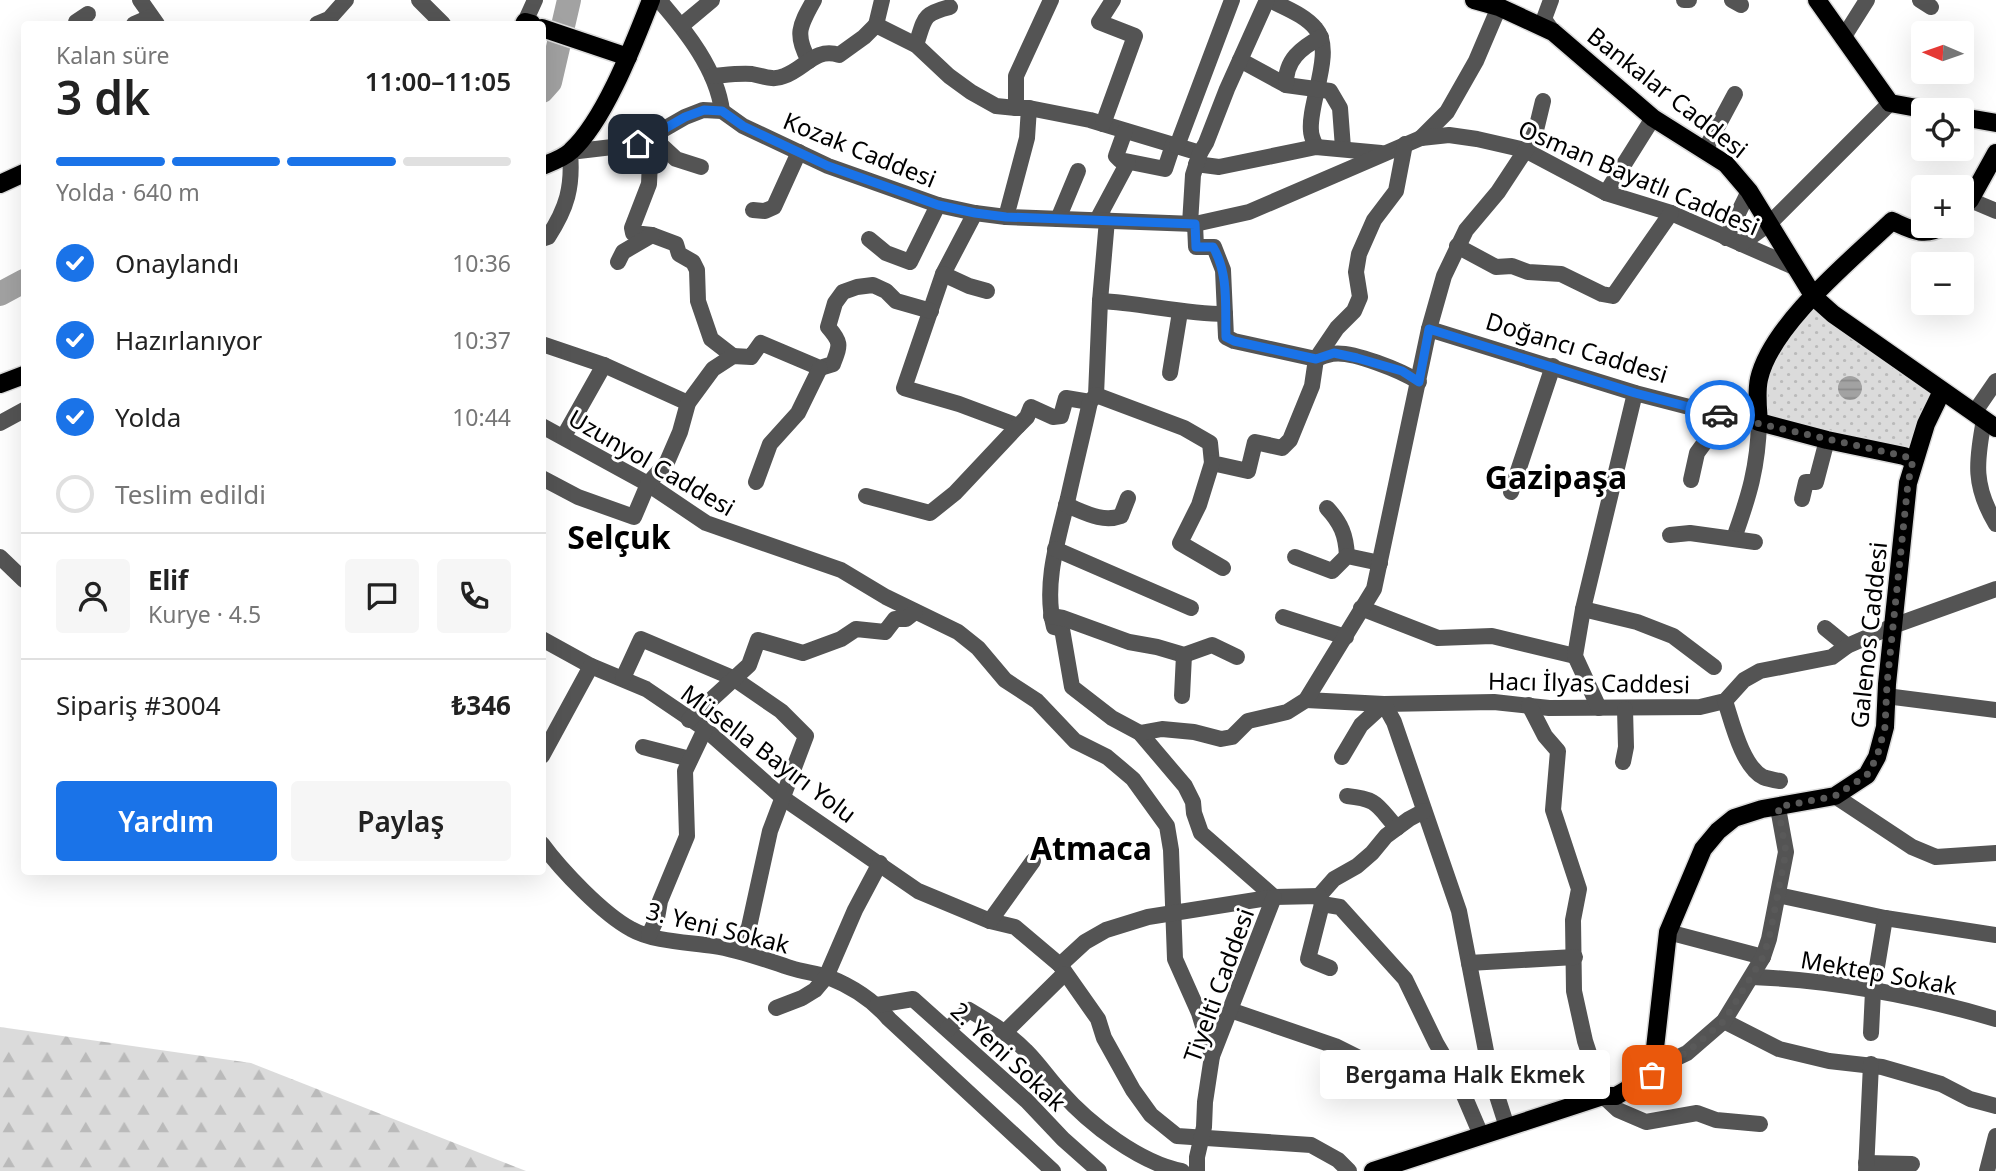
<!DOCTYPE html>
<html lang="tr">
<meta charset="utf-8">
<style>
body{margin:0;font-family:"Noto Sans",sans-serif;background:#f6f6f6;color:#222;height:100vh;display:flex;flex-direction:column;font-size:26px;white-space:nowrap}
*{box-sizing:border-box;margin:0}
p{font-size:23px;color:#767676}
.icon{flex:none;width:38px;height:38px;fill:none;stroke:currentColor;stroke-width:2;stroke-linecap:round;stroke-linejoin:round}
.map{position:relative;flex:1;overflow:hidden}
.details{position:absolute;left:21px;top:21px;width:525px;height:854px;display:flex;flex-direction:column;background:#fff;border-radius:7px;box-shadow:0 7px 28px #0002}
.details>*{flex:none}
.needle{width:46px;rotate:272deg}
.buttons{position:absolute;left:1911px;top:21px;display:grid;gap:14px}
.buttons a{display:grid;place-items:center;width:63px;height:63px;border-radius:7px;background:#fff;box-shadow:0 7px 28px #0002;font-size:35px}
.pin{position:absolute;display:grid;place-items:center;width:60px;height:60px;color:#fff;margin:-30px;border-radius:14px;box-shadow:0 4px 10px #0006}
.courier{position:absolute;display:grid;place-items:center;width:70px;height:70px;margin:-35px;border:5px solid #1a73e8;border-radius:50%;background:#fff;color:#222;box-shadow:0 2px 9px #0007}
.bubble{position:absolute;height:49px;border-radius:7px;background:#fff;box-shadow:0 7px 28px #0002;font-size:23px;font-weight:600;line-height:49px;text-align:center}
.overview em{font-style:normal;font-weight:600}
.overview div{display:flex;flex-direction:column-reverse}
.overview{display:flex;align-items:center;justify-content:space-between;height:119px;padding:0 35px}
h1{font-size:46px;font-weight:600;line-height:52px}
.bar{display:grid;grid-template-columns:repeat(4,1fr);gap:10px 7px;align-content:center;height:84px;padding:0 35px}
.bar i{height:9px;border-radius:5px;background:#e0e0e0}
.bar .on{background:#1a73e8}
.bar p{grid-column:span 4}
.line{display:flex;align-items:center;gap:18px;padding:0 35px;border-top:2px solid #e0e0e0}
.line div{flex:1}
.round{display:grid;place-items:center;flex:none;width:74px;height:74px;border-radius:7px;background:#f6f6f6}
ol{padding:0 35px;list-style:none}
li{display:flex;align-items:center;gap:21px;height:77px}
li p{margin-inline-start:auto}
li .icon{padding:7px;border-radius:50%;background:#1a73e8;color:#fff;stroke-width:4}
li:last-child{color:#767676}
li i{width:38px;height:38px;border:4px solid #e0e0e0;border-radius:50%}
.action{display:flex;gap:14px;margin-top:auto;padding:14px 35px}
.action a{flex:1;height:80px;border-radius:7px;background:#1a73e8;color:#fff;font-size:28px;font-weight:600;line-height:80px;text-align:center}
.action a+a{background:#f6f6f6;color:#222}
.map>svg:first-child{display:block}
</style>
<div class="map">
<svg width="1996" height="1171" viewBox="0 0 1996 1171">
<defs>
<pattern id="green-dots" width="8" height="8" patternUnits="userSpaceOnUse" patternTransform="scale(1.75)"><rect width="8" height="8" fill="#dbdbdb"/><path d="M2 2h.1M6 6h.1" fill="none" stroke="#bababa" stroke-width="1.8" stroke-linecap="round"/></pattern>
<pattern id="forest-firs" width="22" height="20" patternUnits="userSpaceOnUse" patternTransform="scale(1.75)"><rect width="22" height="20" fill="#dbdbdb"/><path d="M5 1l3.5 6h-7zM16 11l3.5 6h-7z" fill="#bababa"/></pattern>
<pattern id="water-rules" width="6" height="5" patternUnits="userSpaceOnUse" patternTransform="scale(1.75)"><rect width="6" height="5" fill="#a2a2a2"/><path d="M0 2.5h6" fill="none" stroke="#8a8a8a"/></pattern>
</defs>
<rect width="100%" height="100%" fill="#fff"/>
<!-- green -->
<path fill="url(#green-dots)" d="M1814 297 1942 391 1913 460 1759 422 1758 382Z"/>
<!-- forest -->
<path fill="url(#forest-firs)" d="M0 1027 251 1063 526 1171H0Z"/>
<!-- water -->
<circle fill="url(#water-rules)" cx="1850" cy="388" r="12"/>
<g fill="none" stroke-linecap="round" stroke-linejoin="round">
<!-- river -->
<g stroke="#a2a2a2" stroke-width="24">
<path d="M542 91 550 82 569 0"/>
<path d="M0 294 24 281"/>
</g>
<defs>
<g id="major">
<path d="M1474 0 1499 7 1553 32 1653 118 1726 164 1749 191 1814 297 1833 314 1996 428"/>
<path d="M1817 0 1890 103 1928 110"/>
<path d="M524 24 525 22 532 24"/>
<path d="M542 28 628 57"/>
<path d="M1962 117 1996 123"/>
<path d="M542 166C552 162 564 158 571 151 605 120 634 43 651 0"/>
<path d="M0 184 24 173"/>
<path d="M1962 208 1970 200 1996 153"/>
<path d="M0 384 24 375"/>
<path d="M1913 460 1904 456 1827 440 1759 422C1758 408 1756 393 1759 379 1771 325 1851 260 1892 221 1910 229 1924 238 1943 226"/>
<path d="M1373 1171 1603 1096H1616L1652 1075 1668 932 1703 849 1718 831 1734 818 1762 809 1835 796 1867 775 1877 757 1885 727 1887 684 1908 483 1926 424 1942 391"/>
</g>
</defs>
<!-- major casing -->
<use href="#major" stroke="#dbdbdb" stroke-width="21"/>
<!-- minor -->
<g stroke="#545454" stroke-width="16">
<path d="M140 0 157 24"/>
<path d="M419 0 443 24"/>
<path d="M659 0C686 31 717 70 722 111"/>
<path d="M1270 0C1285 8 1305 15 1316 29 1335 51 1308 104 1311 131 1311 136 1314 142 1316 147"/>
<path d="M1551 0 1544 19 1553 32"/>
<path d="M1684 0H1689"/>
<path d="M1732 0 1741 5"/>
<path d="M1920 0 1931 7"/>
<path d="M525 22 535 0"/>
<path d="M79 24 76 22 88 14"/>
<path d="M134 24 150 17"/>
<path d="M317 24 329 19 346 0"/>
<path d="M876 25 882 0"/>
<path d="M681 26 712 0"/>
<path d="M1843 38 1867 0"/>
<path d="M916 45C925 18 922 14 950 7"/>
<path d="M1240 60 1286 85 1330 91 1340 108 1343 148"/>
<path d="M809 61C794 34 800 25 814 0"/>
<path d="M712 76C725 75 739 73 752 74 763 76 773 81 784 76 805 69 815 47 839 55L864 37 876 25 916 45 949 76 971 92 996 106 1016 108"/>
<path d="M1286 85C1285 60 1301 48 1321 37"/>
<path d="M1029 108 1090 120 1200 153"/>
<path d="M1103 124 1135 36 1099 22 1113 0"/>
<path d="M1125 131 1116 156 1120 160 1165 169 1173 145"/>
<path d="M651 136 649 184 632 228 633 233 652 235 676 244 679 254 693 262 697 270 698 301 711 339 733 356"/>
<path d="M651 136 676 159 701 167"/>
<path d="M1421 138 1447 112 1476 61 1499 7"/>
<path d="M1177 146 1232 0"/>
<path d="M1705 150 1735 94"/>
<path d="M1196 164 1219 167 1316 147 1381 153"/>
<path d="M1606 193 1653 118"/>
<path d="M1970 200 1996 211"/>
<path d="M753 210 765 211 774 207 799 152"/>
<path d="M975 213 943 274 904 388 959 404 1018 426 1027 417 1031 407 1053 417 1061 416 1066 398 1090 402"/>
<path d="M1006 217 1027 138 1029 108H1016V76L1051 0"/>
<path d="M1058 219 1078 171"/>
<path d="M1097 220 1128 162"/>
<path d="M1107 220 1100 301 1096 395 1090 402C1083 434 1075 466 1068 498 1058 539 1043 585 1054 627L1062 629 1072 687 1112 718 1140 733 1185 786 1193 802 1194 813 1201 833 1274 897"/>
<path d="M1190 224 1193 175 1200 153 1206 143 1227 89 1267 0"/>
<path d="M1195 224 1196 247H1214L1223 270 1226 337 1234 341 1316 359"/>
<path d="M1726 238 1749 191"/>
<path d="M542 239 548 237C567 208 573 187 570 152L638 144 685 117 703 110 722 111 743 126 828 166 938 205 975 213 1006 217 1195 224 1249 212 1421 138 1449 135 1477 139 1525 150 1606 193 1671 213 1794 267"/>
<path d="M869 239 886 253 910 262 938 205"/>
<path d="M1741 244 1770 223 1890 103"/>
<path d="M1457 246 1496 267 1512 266 1528 272 1561 274 1602 294 1613 296 1671 213"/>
<path d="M618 262 623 252 652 235"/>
<path d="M943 274 969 286 987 291"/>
<path d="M1100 301C1142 303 1183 314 1225 314"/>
<path d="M1429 329 1635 393 1724 416 1759 422C1758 467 1749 496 1734 538"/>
<path d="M542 344 604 365 688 403"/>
<path d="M1316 359C1321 357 1327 355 1332 354 1351 350 1402 371 1419 382"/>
<path d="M1170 373 1180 312"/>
<path d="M1096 395 1184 428 1210 443 1212 463 1248 471 1255 442 1282 448 1290 440 1312 386 1316 359 1337 328 1354 311 1360 297 1356 272 1359 254 1374 220 1396 191 1405 144"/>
<path d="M1974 413 1996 381"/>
<path d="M1984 420C1976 462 1973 486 1996 524"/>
<path d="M0 423 24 410"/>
<path d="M542 426 648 484 706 523 841 570 886 597 958 632 978 648 1005 680 1037 701 1075 741 1107 757 1133 779 1167 826 1171 850 1175 959 1199 1013 1212 1056"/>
<path d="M564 436 604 365"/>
<path d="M1212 463 1199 505 1180 543 1223 568"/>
<path d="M542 478 578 497 634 517 648 484 667 462 680 432 688 403 713 369 733 356 751 357 761 343 820 368 833 364C840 345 842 343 828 327L835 303 843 292 857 287 873 285 886 291 896 301 931 311"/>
<path d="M1691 480 1697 453 1724 416"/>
<path d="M756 482 770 444 798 413 820 368"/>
<path d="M1511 492 1553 366"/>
<path d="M866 496 930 513 955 493 1018 426"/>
<path d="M1802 499 1806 482H1816L1827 440"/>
<path d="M1066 505C1084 512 1102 523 1121 516L1128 498"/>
<path d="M1327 508C1341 523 1346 535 1347 556"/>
<path d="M1670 535 1690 533 1755 542"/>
<path d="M1055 549 1191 608"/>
<path d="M0 557 24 580"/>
<path d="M1295 557 1332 571 1347 556 1380 563"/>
<path d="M1361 608 1438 638 1492 636 1575 656"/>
<path d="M1583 609 1637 622 1673 636 1714 667"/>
<path d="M1051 616 1063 618 1129 642 1157 647 1184 655 1212 645 1237 657"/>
<path d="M1283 617 1346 637"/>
<path d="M1825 628 1847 646"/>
<path d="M542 639 591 666 646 689 705 729 783 798 918 891 990 921 1015 927 1060 965 1098 1019 1104 1038 1133 1090 1151 1115 1177 1136 1311 1145 1338 1160 1349 1171"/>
<path d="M623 678 641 639 733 678 781 711 806 736 770 831 749 927 738 950"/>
<path d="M1182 696 1184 655"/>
<path d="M1886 696 1996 710"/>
<path d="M1306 700 1384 704 1494 702 1549 708 1700 707 1725 701 1744 680 1760 671 1832 657 1847 646 1893 626 1996 589"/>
<path d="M1725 701C1732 722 1742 766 1763 777 1768 779 1774 780 1780 781"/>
<path d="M1529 705 1545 736 1558 751 1553 810 1579 889 1573 920 1574 991 1585 1041 1603 1096 1618 1110 1646 1122 1697 1113 1716 1120 1760 1124"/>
<path d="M1599 708 1575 656 1583 609 1635 393"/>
<path d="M689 720 749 665 758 640 803 653 841 639 856 629 885 632 895 619H906L915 612"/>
<path d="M1140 733 1162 729 1194 732 1221 739 1232 737 1248 721 1287 712 1306 700 1374 589 1429 329 1444 276 1466 230 1498 192 1529 145 1536 130 1543 101"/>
<path d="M643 747 690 759"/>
<path d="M542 756 591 666"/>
<path d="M1342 757 1361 725 1384 704 1394 722 1459 911 1491 1077 1507 1127"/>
<path d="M1623 762 1626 747 1625 709"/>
<path d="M1347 796C1379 799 1377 806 1397 828"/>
<path d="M1835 796 1912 847 1936 857 1996 853"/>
<path d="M542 844C561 870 603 914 631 929 654 942 688 942 714 946 741 950 766 960 791 968 803 972 816 973 828 977 851 986 873 1000 889 1019L1053 1171"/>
<path d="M1778 895 1885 918 1996 935"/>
<path d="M1319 896 1334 879 1357 866 1372 853 1386 836 1409 819 1424 811"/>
<path d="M1322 904 1308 959 1330 968"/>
<path d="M990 921 1033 861"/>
<path d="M1668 932 1763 957"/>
<path d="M649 935 657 918 660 901 687 836 685 771 705 729"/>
<path d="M1469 963 1575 957"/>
<path d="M1060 965 1085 942 1106 930 1148 917 1274 897 1319 896 1322 904 1340 907 1405 979 1436 1043 1457 1079 1481 1135"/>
<path d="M1752 977C1835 980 1917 996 1996 1019"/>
<path d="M877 1005 913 999 1027 1101 1063 1139 1099 1171"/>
<path d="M776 1008 802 998 815 990 826 977 855 910 880 863"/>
<path d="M1230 1010 1335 1046 1357 1057"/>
<path d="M1724 1021 1779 1049 1829 1061 1882 1067 1941 1084 1970 1099 1996 1106"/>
<path d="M948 1029 969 1010C989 1022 1010 1034 1026 1051 1039 1064 1049 1079 1061 1092 1089 1124 1140 1163 1182 1171"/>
<path d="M1004 1033 1064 974"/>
<path d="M1871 1033 1873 991 1885 918"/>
<path d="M1652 1075 1666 1063 1687 1053 1724 1021 1763 957 1769 939 1786 852 1778 808"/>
<path d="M1866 1163 1912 1164"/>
<path d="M1197 1171V1157L1204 1127 1205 1102 1212 1056 1274 897"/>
<path d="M1866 1171 1871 1064"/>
<path d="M1987 1171 1996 1136"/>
</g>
<!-- major -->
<use href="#major" stroke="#000" stroke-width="18"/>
</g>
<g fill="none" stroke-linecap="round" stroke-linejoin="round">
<!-- done -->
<path stroke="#595959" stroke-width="7" stroke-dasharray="0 12.6" d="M1652 1075 1666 1063 1686 1053 1724 1021 1763 957 1769 939 1786 852 1778 807 1835 796 1867 775 1877 757 1885 727 1887 684 1908 483 1913 460 1904 456 1720 415"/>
<!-- route -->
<path stroke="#1a73e8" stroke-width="9" d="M638 144 685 117 704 110 722 111 743 126 828 166 938 205 975 213 1006 217 1195 224 1196 247H1213C1229 274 1225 307 1226 337L1234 341 1316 359 1334 353 1357 358 1402 371 1419 382 1429 329 1635 393 1720 415"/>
</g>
<g text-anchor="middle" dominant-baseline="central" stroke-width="6" stroke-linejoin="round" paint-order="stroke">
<!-- street labels -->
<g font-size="24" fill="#000" stroke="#fff">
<text transform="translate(1668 92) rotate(38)">Bankalar Caddesi</text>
<text transform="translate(860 149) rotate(22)">Kozak Caddesi</text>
<text transform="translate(1639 177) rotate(23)">Osman Bayatlı Caddesi</text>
<text transform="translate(1577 347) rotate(17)">Doğancı Caddesi</text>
<text transform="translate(652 462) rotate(30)">Uzunyol Caddesi</text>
<text transform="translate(1868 635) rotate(-84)">Galenos Caddesi</text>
<text transform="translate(1589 682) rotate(1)">Hacı İlyas Caddesi</text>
<text transform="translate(769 753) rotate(37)">Müsella Bayırı Yolu</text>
<text transform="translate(718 927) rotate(14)">3. Yeni Sokak</text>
<text transform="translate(1879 972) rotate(10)">Mektep Sokak</text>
<text transform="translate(1218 985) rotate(-70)">Tiyelti Caddesi</text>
<text transform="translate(1009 1056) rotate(43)">2. Yeni Sokak</text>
</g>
<!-- district labels -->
<g font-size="32" font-weight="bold" fill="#000" stroke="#fff">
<text x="1556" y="476">Gazipaşa</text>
<text x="619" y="536">Selçuk</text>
<text x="1091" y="847">Atmaca</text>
</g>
</g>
</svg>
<div class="buttons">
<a><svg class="needle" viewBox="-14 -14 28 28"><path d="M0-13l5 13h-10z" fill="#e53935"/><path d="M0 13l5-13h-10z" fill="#767676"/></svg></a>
<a><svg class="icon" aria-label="locate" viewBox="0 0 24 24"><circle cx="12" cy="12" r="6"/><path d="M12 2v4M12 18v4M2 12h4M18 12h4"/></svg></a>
<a>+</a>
<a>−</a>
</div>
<div class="pin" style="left:1652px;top:1075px;background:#ea580c"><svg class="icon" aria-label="bag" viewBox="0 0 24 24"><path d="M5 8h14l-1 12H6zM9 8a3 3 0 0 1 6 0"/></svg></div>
<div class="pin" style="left:638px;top:144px;background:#1f2937"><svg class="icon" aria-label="home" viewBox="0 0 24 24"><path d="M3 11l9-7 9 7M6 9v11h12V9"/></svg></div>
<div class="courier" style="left:1720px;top:415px"><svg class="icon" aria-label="car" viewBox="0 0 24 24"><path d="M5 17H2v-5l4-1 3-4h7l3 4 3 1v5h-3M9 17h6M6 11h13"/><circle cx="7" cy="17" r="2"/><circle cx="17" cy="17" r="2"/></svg></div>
<div class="bubble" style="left:1320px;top:1050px;width:290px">Bergama Halk Ekmek</div>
<section class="details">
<div class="overview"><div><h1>3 dk</h1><p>Kalan süre</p></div><em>11:00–11:05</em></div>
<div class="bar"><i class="on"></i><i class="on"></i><i class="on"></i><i></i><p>Yolda · 640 m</p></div>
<ol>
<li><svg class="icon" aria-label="check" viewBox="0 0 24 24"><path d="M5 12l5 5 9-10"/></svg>Onaylandı<p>10:36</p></li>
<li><svg class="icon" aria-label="check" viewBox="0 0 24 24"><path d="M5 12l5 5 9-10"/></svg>Hazırlanıyor<p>10:37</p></li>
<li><svg class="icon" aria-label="check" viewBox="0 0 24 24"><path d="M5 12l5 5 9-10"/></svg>Yolda<p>10:44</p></li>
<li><i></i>Teslim edildi</li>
</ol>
<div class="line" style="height:126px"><a class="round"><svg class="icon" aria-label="person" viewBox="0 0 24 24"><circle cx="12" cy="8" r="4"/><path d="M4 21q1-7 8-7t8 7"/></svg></a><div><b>Elif</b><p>Kurye · 4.5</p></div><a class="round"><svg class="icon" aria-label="chat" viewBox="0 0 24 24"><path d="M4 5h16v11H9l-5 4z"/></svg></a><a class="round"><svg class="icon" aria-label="phone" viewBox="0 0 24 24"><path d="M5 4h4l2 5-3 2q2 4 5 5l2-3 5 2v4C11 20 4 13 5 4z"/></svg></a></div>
<div class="line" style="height:91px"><div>Sipariş #3004</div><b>₺346</b></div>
<div class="action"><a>Yardım</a><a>Paylaş</a></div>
</section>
</div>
